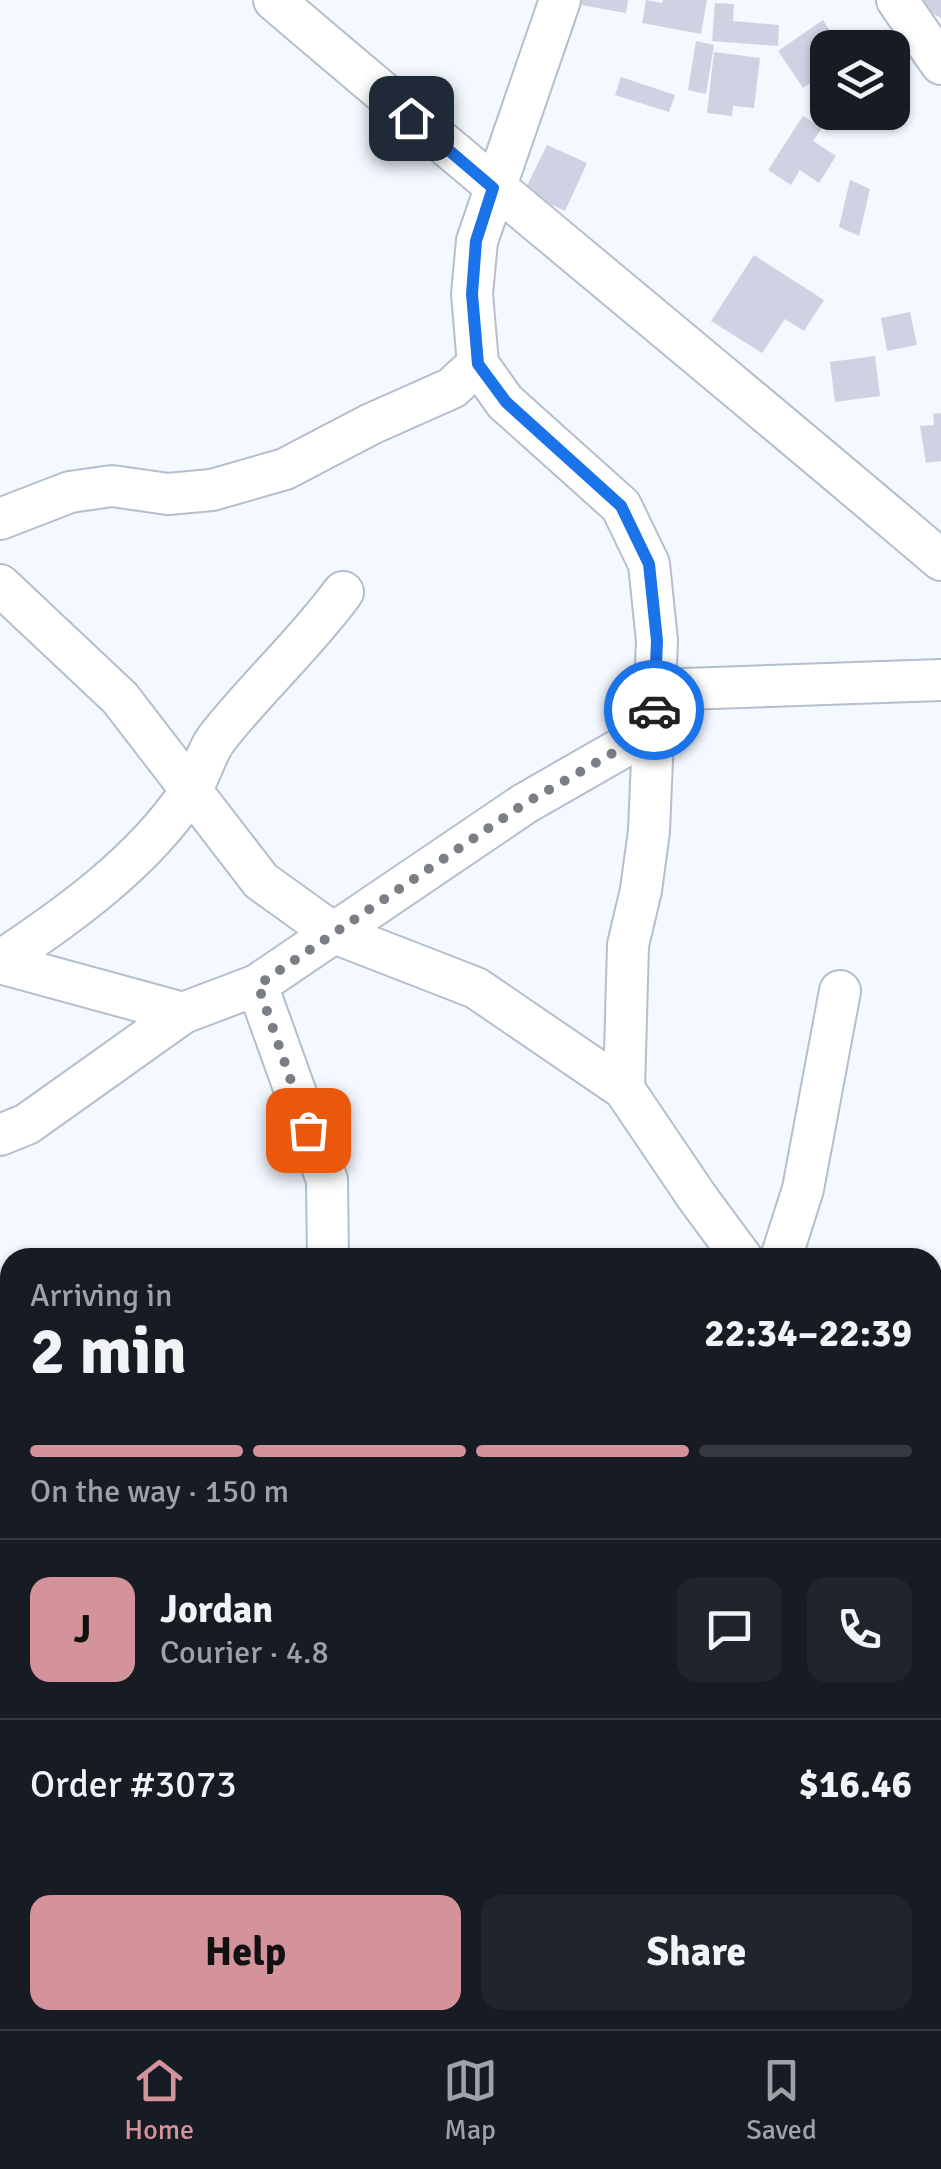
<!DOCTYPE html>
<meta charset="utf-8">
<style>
body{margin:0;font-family:Signika,sans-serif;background:#20242c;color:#f1f3f6;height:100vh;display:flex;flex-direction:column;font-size:38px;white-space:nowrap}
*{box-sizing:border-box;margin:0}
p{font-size:32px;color:#9ea1a6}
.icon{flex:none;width:55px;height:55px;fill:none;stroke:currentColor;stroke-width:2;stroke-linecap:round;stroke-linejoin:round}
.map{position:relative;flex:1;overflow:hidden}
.side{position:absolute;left:0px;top:1248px;width:942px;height:782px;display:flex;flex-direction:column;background:#171b24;border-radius:30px 30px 0 0;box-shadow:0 2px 8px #0004}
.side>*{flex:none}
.tools{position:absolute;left:810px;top:30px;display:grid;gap:20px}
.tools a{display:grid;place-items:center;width:100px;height:100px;border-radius:20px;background:#171b24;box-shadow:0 2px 8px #0004;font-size:50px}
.pin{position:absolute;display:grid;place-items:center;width:85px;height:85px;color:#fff;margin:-42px;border-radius:20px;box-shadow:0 5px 15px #0006}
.courier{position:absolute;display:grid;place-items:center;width:100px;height:100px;margin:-50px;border:8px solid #1a73e8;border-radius:50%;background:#fff;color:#222;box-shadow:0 2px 12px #0007}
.headline em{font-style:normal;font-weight:700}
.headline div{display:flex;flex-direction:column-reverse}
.headline{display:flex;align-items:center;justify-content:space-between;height:170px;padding:0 30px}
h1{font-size:65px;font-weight:700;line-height:75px}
.bar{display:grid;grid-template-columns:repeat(4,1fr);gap:15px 10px;align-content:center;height:120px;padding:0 30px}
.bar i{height:12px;border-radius:8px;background:#363941}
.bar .selected{background:#d4939b}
.bar p{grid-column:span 4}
.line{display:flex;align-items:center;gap:25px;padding:0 30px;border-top:2px solid #363941}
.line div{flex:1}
.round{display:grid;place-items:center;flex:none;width:105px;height:105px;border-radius:20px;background:#20242c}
.action{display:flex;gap:20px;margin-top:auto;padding:20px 30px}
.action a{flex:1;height:115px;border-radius:20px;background:#d4939b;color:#111;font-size:40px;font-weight:700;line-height:115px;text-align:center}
.action a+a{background:#20242c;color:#f1f3f6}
.menu{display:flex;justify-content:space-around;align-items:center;height:140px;border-top:2px solid #363941;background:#171b24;font-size:28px;color:#9ea1a6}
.menu a{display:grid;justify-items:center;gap:5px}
.menu .selected{color:#d4939b}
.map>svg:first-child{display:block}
</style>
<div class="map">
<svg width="941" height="2029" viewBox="0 0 941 2029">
<rect width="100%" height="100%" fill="#f4f8ff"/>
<!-- building -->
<g fill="#d0d2e4">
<path d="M582 0H628L626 13 581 5Z"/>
<path d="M646 0 662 3 663 0H707L701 34 642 23Z"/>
<path d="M907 0H941V18Z"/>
<path d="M715 3 734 4 733 21 779 25 778 46 712 41Z"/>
<path d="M823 20 841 48H828V71L803 88 778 51Z"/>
<path d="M696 41 714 45 706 94 688 90Z"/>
<path d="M714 52 760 58 754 108 733 106 732 116 707 113Z"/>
<path d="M621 77 675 95 669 112 615 95Z"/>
<path d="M803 116 822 128 813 141 836 156 819 183 800 170 791 185 768 170Z"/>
<path d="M547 145 587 163 565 211 524 192Z"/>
<path d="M850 180 870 189 859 236 839 227Z"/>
<path d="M754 255 824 300 804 331 785 319 762 353 711 321Z"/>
<path d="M910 312 917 345 887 351 881 318Z"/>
<path d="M875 356 880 396 835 402 830 362Z"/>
<path d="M941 413V461L926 463 920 426 934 425 933 414Z"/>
</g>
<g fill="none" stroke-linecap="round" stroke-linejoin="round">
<defs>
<g id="minor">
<path d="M274 0C495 189 720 372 941 560"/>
<path d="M560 0 477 241 472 294 478 364 505 402 621 506 649 564 657 641 649 831 641 890 628 945 624 1089"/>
<path d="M897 0 941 64"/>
<path d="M0 519 70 492 112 486 168 494 212 490 285 469 371 424 452 388 478 364"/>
<path d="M0 585 120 698 261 881 332 932 476 988 624 1089 697 1197 742 1258"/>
<path d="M655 690 941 680"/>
<path d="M0 961C68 916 143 862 189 793 201 776 205 754 217 738 257 687 305 644 343 592"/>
<path d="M0 963 183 1013"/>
<path d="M257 985 327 1180 328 1258"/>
<path d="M0 1135 27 1124 183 1013 257 985 524 804 653 730"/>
<path d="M781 1258 803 1189 840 991"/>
<path d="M932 1415 941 1411"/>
<path d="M0 1491 10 1497"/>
<path d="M932 1511 941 1531"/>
<path d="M932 1616 941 1589"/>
<path d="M0 1845 10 1849"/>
<path d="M632 2020 663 2029"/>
<path d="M844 2029 846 2020"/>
</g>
</defs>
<!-- minor casing -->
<use href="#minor" stroke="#b3bfce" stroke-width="44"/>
<!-- minor -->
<use href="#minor" stroke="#fff" stroke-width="40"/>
</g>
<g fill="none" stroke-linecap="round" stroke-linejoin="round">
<!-- done -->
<path stroke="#7a7e85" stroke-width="10" stroke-dasharray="0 18" d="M308 1130 258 985 524 804 653 730 654 710"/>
<!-- route -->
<path stroke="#1a73e8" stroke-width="12" d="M411 118 493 188 476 241 472 294 478 364 506 402 621 506 649 564 657 641 654 710"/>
</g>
</svg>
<div class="tools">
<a><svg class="icon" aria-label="layers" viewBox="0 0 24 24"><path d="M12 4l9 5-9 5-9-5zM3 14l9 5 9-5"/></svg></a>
</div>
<div class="pin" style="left:308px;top:1130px;background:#ea580c"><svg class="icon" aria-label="bag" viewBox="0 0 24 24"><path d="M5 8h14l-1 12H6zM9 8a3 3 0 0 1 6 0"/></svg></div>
<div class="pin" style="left:411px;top:118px;background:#1f2937"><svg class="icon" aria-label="home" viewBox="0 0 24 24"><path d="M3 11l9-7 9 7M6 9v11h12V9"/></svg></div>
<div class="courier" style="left:654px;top:710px"><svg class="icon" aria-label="car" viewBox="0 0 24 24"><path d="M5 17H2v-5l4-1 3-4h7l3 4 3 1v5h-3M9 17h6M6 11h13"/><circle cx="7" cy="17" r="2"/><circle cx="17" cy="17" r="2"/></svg></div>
<section class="side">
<div class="headline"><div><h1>2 min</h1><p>Arriving in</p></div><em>22:34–22:39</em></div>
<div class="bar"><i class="selected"></i><i class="selected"></i><i class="selected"></i><i></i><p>On the way · 150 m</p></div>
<div class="line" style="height:180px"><b class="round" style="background:#d4939b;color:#111">J</b><div><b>Jordan</b><p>Courier · 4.8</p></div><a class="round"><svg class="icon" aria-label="chat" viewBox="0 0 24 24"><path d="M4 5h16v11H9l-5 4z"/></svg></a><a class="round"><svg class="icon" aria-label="phone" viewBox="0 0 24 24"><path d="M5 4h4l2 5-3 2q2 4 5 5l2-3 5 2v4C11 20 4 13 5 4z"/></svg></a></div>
<div class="line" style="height:130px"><div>Order #3073</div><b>$16.46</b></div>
<div class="action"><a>Help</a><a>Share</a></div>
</section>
</div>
<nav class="menu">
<a class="selected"><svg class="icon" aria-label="home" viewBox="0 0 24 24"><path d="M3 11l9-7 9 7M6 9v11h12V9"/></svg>Home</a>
<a><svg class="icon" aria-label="map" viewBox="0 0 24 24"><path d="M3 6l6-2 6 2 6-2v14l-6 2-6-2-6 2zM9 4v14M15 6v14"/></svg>Map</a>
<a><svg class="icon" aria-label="saved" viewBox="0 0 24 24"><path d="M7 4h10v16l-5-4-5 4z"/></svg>Saved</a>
</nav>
